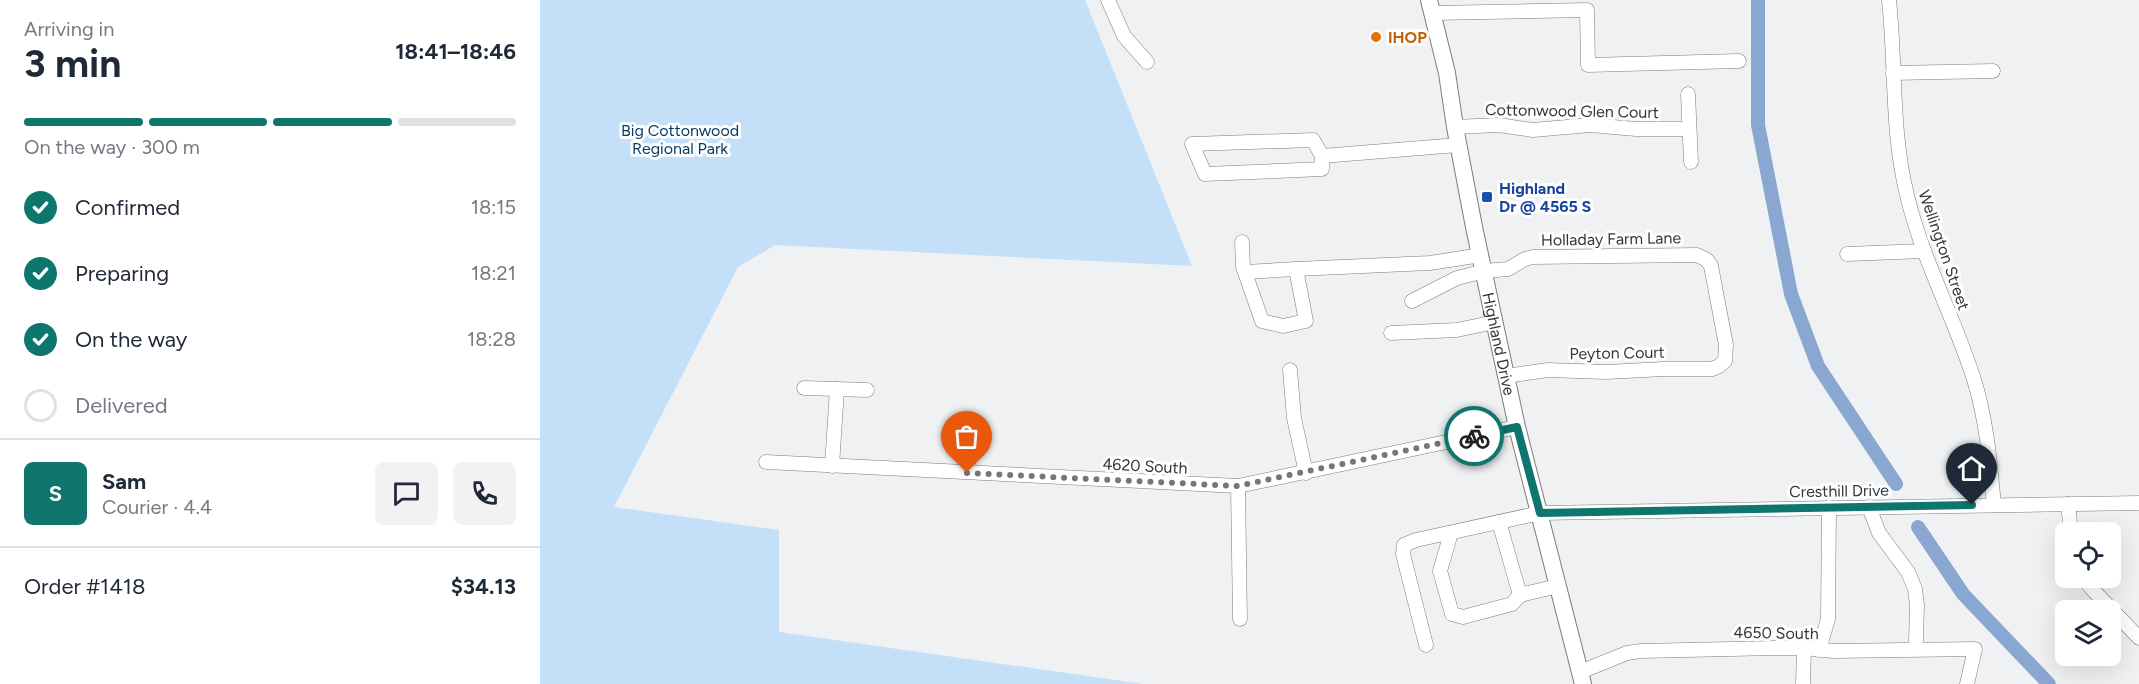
<!DOCTYPE html>
<meta charset="utf-8">
<style>
body{margin:0;font-family:Figtree,sans-serif;background:#f2f2f3;color:#1f2937;height:100vh;display:flex;flex-direction:column;font-size:22px;white-space:nowrap}
*{box-sizing:border-box;margin:0}
p{font-size:20px;color:#747a83}
.icon{flex:none;width:33px;height:33px;fill:none;stroke:currentColor;stroke-width:2;stroke-linecap:round;stroke-linejoin:round}
.map{position:relative;flex:1;overflow:hidden}
.side{display:flex;flex-direction:column;background:#fff;width:540px}
.side>*{flex:none}
.controls{position:absolute;left:1515px;top:522px;display:grid;gap:12px}
.controls a{display:grid;place-items:center;width:66px;height:66px;border-radius:9px;background:#fff;box-shadow:0 6px 24px #0002;font-size:30px}
.pin{position:absolute;display:grid;place-items:center;width:51px;height:51px;color:#fff;margin:-62px -26px;border-radius:50% 50% 50% 0;rotate:-45deg;box-shadow:0 0 6px #0007}
.pin .icon{rotate:45deg}
.courier{position:absolute;display:grid;place-items:center;width:60px;height:60px;margin:-30px;border:4px solid #0f766e;border-radius:50%;background:#fff;color:#222;box-shadow:0 2px 8px #0007}
.overview em{font-style:normal;font-weight:700}
.overview div{display:flex;flex-direction:column-reverse}
.overview{display:flex;align-items:center;justify-content:space-between;height:102px;padding:0 24px}
h1{font-size:39px;font-weight:700;line-height:45px}
.bar{display:grid;grid-template-columns:repeat(4,1fr);gap:9px 6px;align-content:center;height:72px;padding:0 24px}
.bar i{height:8px;border-radius:4px;background:#e0e1e3}
.bar .active{background:#0f766e}
.bar p{grid-column:span 4}
.line{display:flex;align-items:center;gap:15px;padding:0 24px;border-top:2px solid #e0e1e3}
.line div{flex:1}
.round{display:grid;place-items:center;flex:none;width:63px;height:63px;border-radius:9px;background:#f2f2f3}
ol{padding:0 24px;list-style:none}
li{display:flex;align-items:center;gap:18px;height:66px}
li p{margin-inline-start:auto}
li .icon{padding:6px;border-radius:50%;background:#0f766e;color:#fff;stroke-width:4}
li:last-child{color:#747a83}
li i{width:33px;height:33px;border:3px solid #e0e1e3;border-radius:50%}
main{display:flex;flex:1;min-height:0}
.map>svg:first-child{display:block}
</style>
<main>
<section class="side">
<div class="overview"><div><h1>3 min</h1><p>Arriving in</p></div><em>18:41–18:46</em></div>
<div class="bar"><i class="active"></i><i class="active"></i><i class="active"></i><i></i><p>On the way · 300 m</p></div>
<ol>
<li><svg class="icon" aria-label="check" viewBox="0 0 24 24"><path d="M5 12l5 5 9-10"/></svg>Confirmed<p>18:15</p></li>
<li><svg class="icon" aria-label="check" viewBox="0 0 24 24"><path d="M5 12l5 5 9-10"/></svg>Preparing<p>18:21</p></li>
<li><svg class="icon" aria-label="check" viewBox="0 0 24 24"><path d="M5 12l5 5 9-10"/></svg>On the way<p>18:28</p></li>
<li><i></i>Delivered</li>
</ol>
<div class="line" style="height:108px"><b class="round" style="background:#0f766e;color:#fff">S</b><div><b>Sam</b><p>Courier · 4.4</p></div><a class="round"><svg class="icon" aria-label="chat" viewBox="0 0 24 24"><path d="M4 5h16v11H9l-5 4z"/></svg></a><a class="round"><svg class="icon" aria-label="phone" viewBox="0 0 24 24"><path d="M5 4h4l2 5-3 2q2 4 5 5l2-3 5 2v4C11 20 4 13 5 4z"/></svg></a></div>
<div class="line" style="height:78px"><div>Order #1418</div><b>$34.13</b></div>
</section>
<div class="map">
<svg width="1599" height="684" viewBox="0 0 1599 684">
<rect width="100%" height="100%" fill="#eff1f2"/>
<!-- green -->
<path fill="#c4e0f9" d="M0 0H545L652 266 235 245 198 267 74 507 239 530V632L603 684H0Z"/>
<g fill="none" stroke-linecap="round" stroke-linejoin="round">
<!-- canal -->
<g stroke="#89a7d1" stroke-width="14">
<path d="M1218 0V125L1251 294 1278 366 1356 484"/>
<path d="M1378 527 1423 594 1509 684"/>
</g>
<defs>
<g id="minor">
<path d="M568 0 584 36 607 62"/>
<path d="M1349 0C1356 65 1351 131 1367 195 1382 260 1416 320 1435 383 1447 423 1450 464 1454 505"/>
<path d="M892 13 1047 10 1048 65 1199 61"/>
<path d="M1353 73 1453 71"/>
<path d="M1148 94 1151 162"/>
<path d="M915 127 958 125 993 130 1050 125 1096 129H1149"/>
<path d="M782 156V169L665 174 652 144 773 140 782 156 918 145"/>
<path d="M702 242 703 267 722 321 743 326 766 321 756 269 890 263 941 255"/>
<path d="M1307 254 1384 251"/>
<path d="M705 272 756 269"/>
<path d="M872 301 917 278 945 271 968 269 985 259 993 257 1157 255 1167 260 1171 266 1186 345 1185 361 1179 366 1172 369H1124L1066 372 1008 370 966 376"/>
<path d="M851 333 917 330 955 322"/>
<path d="M750 370 754 418 766 473"/>
<path d="M264 388 327 390"/>
<path d="M226 462 698 486 977 427"/>
<path d="M292 466 297 389"/>
<path d="M698 486 700 619"/>
<path d="M1528 504 1531 532"/>
<path d="M1329 507 1339 533 1368 572 1375 589 1377 605 1376 641"/>
<path d="M911 533 900 571 912 614 923 617 972 604 980 595 959 522"/>
<path d="M1543 578 1552 589 1599 638"/>
<path d="M980 595 1018 586"/>
<path d="M886 645 863 554 864 545 876 540 1000 513 1599 503"/>
<path d="M1279 650 1288 619 1289 507"/>
<path d="M1040 672 1087 653 1101 651 1236 648H1264L1294 651 1435 649 1427 684"/>
<path d="M1263 684 1264 648"/>
</g>
<g id="major">
<path id="s1" d="M889 0 907 73 915 127 934 227 977 427 1043 684"/>
</g>
</defs>
<!-- minor casing -->
<use href="#minor" stroke="#7a7c7d" stroke-width="15"/>
<!-- major casing -->
<use href="#major" stroke="#7a7c7d" stroke-width="18"/>
<!-- minor -->
<use href="#minor" stroke="#fff" stroke-width="14"/>
<!-- major -->
<use href="#major" stroke="#fff" stroke-width="16"/>
</g>
<g fill="none" stroke-linecap="round" stroke-linejoin="round">
<!-- done -->
<path stroke="#757777" stroke-width="6" stroke-dasharray="0 10.8" d="M427 473 698 486 934 436"/>
<!-- route -->
<path stroke="#0f766e" stroke-width="8" d="M934 436 977 427 1000 513 1432 505"/>
</g>
<!-- markers -->
<circle fill="#e8710a" stroke="#fdfeff" stroke-width="2" cx="836" cy="37" r="6"/>
<rect fill="#1a4fb4" stroke="#fdfeff" stroke-width="2" x="941" y="191" width="12" height="12" rx="3"/>
<g text-anchor="middle" dominant-baseline="central" stroke-width="6" stroke-linejoin="round" paint-order="stroke">
<!-- food labels -->
<g font-size="16" font-weight="bold" fill="#c56008" stroke="#fdfeff" text-anchor="start">
<text x="848" y="37">IHOP</text>
</g>
<!-- street labels -->
<g font-size="16" fill="#343535" stroke="#fdfeff">
<text transform="translate(1032 111) rotate(1)">Cottonwood Glen Court</text>
<text transform="translate(1071 239) rotate(-1)">Holladay Farm Lane</text>
<text transform="translate(1404 250) rotate(71)">Wellington Street</text>
<text stroke="none"><textPath href="#s1" startOffset="351">Highland Drive</textPath></text>
<text transform="translate(1077 353) rotate(-1)">Peyton Court</text>
<text transform="translate(605 466) rotate(3)">4620 South</text>
<text transform="translate(1299 491) rotate(-1)">Cresthill Drive</text>
<text transform="translate(1236 633) rotate(1)">4650 South</text>
</g>
<!-- park labels -->
<g font-size="16" fill="#07385c" stroke="#fdfeff">
<text x="140" y="130">Big Cottonwood<tspan x="140" dy="18">Regional Park</tspan></text>
</g>
<!-- transit labels -->
<g font-size="16" font-weight="bold" fill="#164399" stroke="#fdfeff" text-anchor="start">
<text x="959" y="188">Highland<tspan x="959" dy="18">Dr @ 4565 S</tspan></text>
</g>
</g>
</svg>
<div class="controls">
<a><svg class="icon" aria-label="locate" viewBox="0 0 24 24"><circle cx="12" cy="12" r="6"/><path d="M12 2v4M12 18v4M2 12h4M18 12h4"/></svg></a>
<a><svg class="icon" aria-label="layers" viewBox="0 0 24 24"><path d="M12 4l9 5-9 5-9-5zM3 14l9 5 9-5"/></svg></a>
</div>
<div class="pin" style="left:427px;top:473px;background:#ea580c"><svg class="icon" aria-label="bag" viewBox="0 0 24 24"><path d="M5 8h14l-1 12H6zM9 8a3 3 0 0 1 6 0"/></svg></div>
<div class="pin" style="left:1432px;top:505px;background:#1f2937"><svg class="icon" aria-label="home" viewBox="0 0 24 24"><path d="M3 11l9-7 9 7M6 9v11h12V9"/></svg></div>
<div class="courier" style="left:934px;top:436px"><svg class="icon" aria-label="bike" viewBox="0 0 24 24"><circle cx="6" cy="16" r="4"/><circle cx="18" cy="16" r="4"/><path d="M6 16l4-8h5l3 8M10 8l3 8H6M13 5h3"/></svg></div>
</div>
</main>
